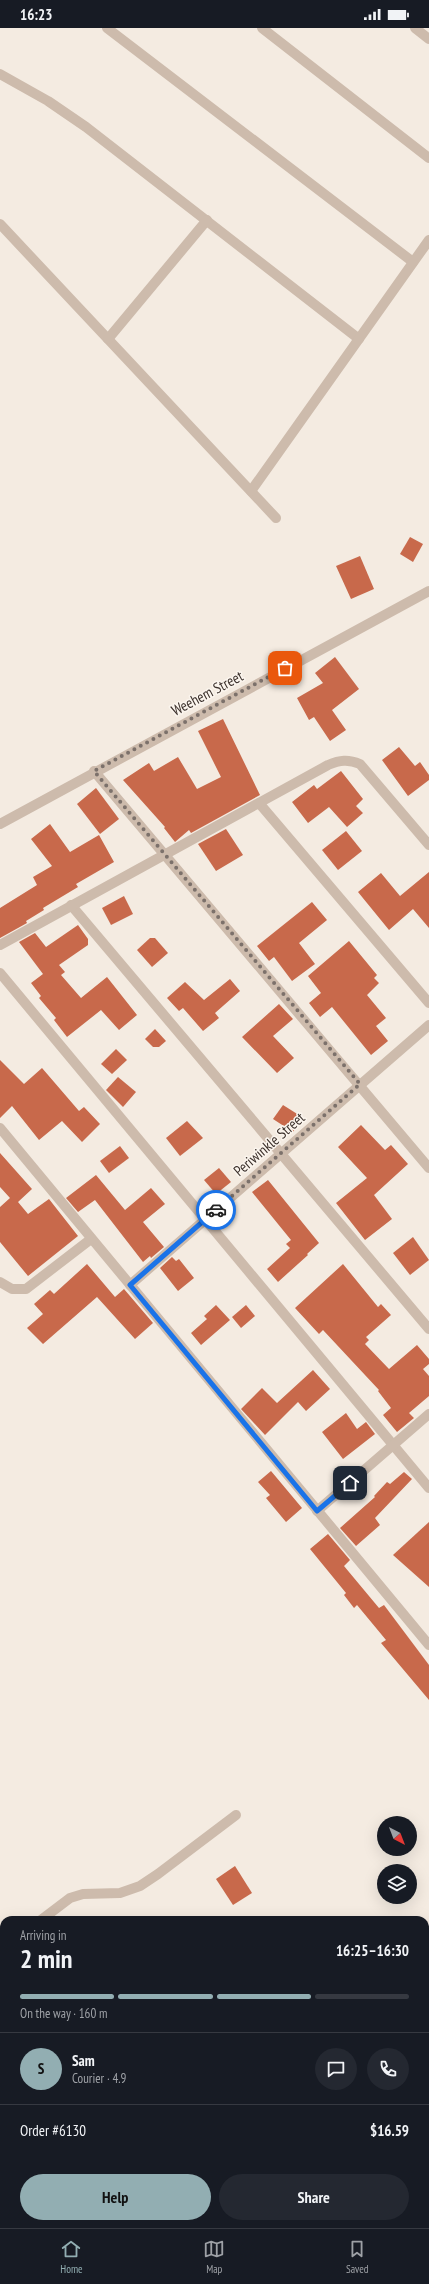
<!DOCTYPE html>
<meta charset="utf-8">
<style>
body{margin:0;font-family:"PT Sans Narrow",sans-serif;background:#242831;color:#f1f3f6;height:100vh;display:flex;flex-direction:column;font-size:15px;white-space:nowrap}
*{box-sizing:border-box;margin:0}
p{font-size:13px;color:#9ea1a6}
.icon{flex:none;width:22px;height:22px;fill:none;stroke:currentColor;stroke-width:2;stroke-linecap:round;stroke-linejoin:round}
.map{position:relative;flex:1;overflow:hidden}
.side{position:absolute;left:0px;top:1888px;width:429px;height:312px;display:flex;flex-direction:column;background:#171b24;border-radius:12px 12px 0 0;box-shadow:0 4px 16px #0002}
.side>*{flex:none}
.needle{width:26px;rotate:138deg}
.buttons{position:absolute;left:377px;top:1788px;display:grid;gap:8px}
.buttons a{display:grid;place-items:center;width:40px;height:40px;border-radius:50%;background:#171b24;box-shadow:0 4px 16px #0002;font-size:20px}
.pin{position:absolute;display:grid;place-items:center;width:34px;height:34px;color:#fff;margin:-17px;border-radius:8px;box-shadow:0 2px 6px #0006}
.courier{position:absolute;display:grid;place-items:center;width:40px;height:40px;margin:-20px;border:3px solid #1a73e8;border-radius:50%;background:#fff;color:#222;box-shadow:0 1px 5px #0007}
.summary em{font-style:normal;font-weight:800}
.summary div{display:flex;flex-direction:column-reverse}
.summary{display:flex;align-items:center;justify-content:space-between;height:68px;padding:0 20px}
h1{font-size:26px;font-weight:800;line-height:30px}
.bar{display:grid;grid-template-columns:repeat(4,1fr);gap:6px 4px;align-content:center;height:48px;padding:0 20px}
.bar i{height:5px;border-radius:3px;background:#363941}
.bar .selected{background:#92aeb2}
.bar p{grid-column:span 4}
.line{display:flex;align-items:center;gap:10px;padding:0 20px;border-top:1px solid #363941}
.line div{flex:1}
.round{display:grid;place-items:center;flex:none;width:42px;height:42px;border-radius:21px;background:#242831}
.action{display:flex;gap:8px;margin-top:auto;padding:8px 20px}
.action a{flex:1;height:46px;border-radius:24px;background:#92aeb2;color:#111;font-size:16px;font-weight:800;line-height:46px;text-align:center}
.action a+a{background:#242831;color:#f1f3f6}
.status{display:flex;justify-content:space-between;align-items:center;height:28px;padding:0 20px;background:#171b24;direction:ltr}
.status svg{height:11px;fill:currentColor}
.tab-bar{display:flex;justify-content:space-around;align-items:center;height:56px;border-top:1px solid #363941;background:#171b24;font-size:11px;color:#9ea1a6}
.tab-bar a{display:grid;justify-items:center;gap:2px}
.tab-bar .selected{color:#92aeb2}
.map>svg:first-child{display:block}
</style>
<div class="status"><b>16:23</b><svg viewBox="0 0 49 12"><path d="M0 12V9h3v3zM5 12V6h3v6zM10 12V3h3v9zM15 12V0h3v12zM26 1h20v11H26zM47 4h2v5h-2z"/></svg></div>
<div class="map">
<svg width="429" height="2200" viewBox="0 0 429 2200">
<rect width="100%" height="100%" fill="#f4ebe1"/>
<!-- building -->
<g fill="#c8694b">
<path d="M410 509 423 516 413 534 400 526Z"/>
<path d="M360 528 374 561 351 571 336 538Z"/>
<path d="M335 629 359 661 332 682 346 702 330 713 314 689 309 692 297 670 323 655 315 645Z"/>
<path d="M223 691 260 767 191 805 189 802 175 814 164 800 165 799 123 752 149 735 154 743 178 729 197 761 221 749 198 703Z"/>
<path d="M399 719 415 738 420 734 429 747V752L408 768 382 732Z"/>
<path d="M341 743 363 771 356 778 363 785 347 799 329 779 308 795 292 774 314 757 317 761Z"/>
<path d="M96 760 119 791 100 806 77 776Z"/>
<path d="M50 796 70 824 99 807 114 834 76 856 78 859 43 880 44 882 26 893 27 895 0 910V880L37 857 33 849 52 838 31 811Z"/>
<path d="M226 801 243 827 216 843 198 816Z"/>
<path d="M346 803 362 823 338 842 322 822Z"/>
<path d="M429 844V900L413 881 389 902 358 864 381 845 400 868Z"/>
<path d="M124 868 133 886 111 897 102 880Z"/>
<path d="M312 874 327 892 299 915 315 936 292 953 274 929 269 933 257 918Z"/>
<path d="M78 897 88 911V917L59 937 65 944 61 947 81 970 107 949 137 987 119 1002 101 982 67 1009 54 992 56 990 39 970 41 968 31 955 43 946 19 914 35 905 46 919Z"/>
<path d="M150 910H155L168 925 152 939 137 922Z"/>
<path d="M349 913 377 947 374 950 379 955 367 967 386 990 376 998 388 1013 371 1027 332 979 320 989 309 975 321 965 308 948Z"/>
<path d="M230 951 240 963 215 985 219 990 203 1003 183 980 179 983 167 970 185 954 204 972Z"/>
<path d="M279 976 293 991 273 1008 294 1030 277 1045 242 1009Z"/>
<path d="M155 1001 166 1013 159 1019H153L145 1011Z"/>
<path d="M116 1021 127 1032 112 1046 101 1036Z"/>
<path d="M0 1032 24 1056 42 1040 79 1083 84 1079 100 1096 82 1114 62 1093 39 1112 12 1078 0 1090Z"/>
<path d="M118 1049 136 1064 123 1079 106 1062Z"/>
<path d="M283 1077 302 1089 293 1104 273 1091Z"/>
<path d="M187 1093 203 1110 180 1128 166 1110Z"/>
<path d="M361 1097 385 1122 391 1117 408 1136 374 1167 392 1191 365 1212 336 1175 367 1150 338 1119Z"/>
<path d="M120 1118 129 1130 109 1145 100 1133Z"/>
<path d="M0 1125 32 1161 18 1174 28 1186 49 1171 78 1208 28 1248 0 1214V1179L10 1170 0 1159Z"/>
<path d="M219 1140 231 1154 216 1166 204 1152Z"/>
<path d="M96 1147 125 1182 151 1160 165 1176 143 1194 164 1219 151 1230 150 1228 143 1234 95 1172 78 1184 66 1170Z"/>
<path d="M268 1152 319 1215 307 1226 308 1227 278 1254 267 1241 290 1220 286 1216 291 1212 252 1164Z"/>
<path d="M413 1209 429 1232 410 1247 393 1225Z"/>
<path d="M172 1229 176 1233 179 1231 194 1250 178 1263 160 1240Z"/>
<path d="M87 1236 115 1269 124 1261 153 1295 135 1311 97 1269 43 1316 27 1300 43 1286 34 1276 50 1262 54 1266Z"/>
<path d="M343 1236 378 1279 381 1276 391 1287 366 1309 369 1312 365 1316 389 1341 417 1317 429 1331V1336L423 1341 429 1348V1368L409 1385 414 1390 397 1404 383 1387 391 1380 378 1363 379 1362 323 1302 319 1306 295 1280Z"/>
<path d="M216 1277 230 1292 201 1317 191 1305 207 1291 204 1288Z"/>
<path d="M246 1277 255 1288 241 1300 232 1289Z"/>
<path d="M313 1342 330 1361 306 1383 298 1374 265 1407 241 1381 262 1360 277 1375Z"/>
<path d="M346 1385 357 1401 366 1394 375 1406 343 1431 322 1404Z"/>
<path d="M271 1443 302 1480 286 1494 266 1470 270 1467 258 1454Z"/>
<path d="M404 1444 412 1451 375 1490 380 1497 356 1518 340 1500 375 1469 374 1468 387 1454 390 1456Z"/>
<path d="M429 1494V1559L393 1527Z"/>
<path d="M328 1506 350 1532 344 1538 379 1580 384 1577 429 1637V1672L381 1615 386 1612 357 1577 354 1580 344 1567 346 1565 310 1521Z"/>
<path d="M235 1838 252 1865 233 1877 216 1851Z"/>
</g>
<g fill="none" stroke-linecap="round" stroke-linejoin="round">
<!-- minor -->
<g stroke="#cdbbac" stroke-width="10">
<path d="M107 0 413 234"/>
<path d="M262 0 429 130"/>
<path d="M415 0 429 11"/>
<path d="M0 46 48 73 86 99 359 311"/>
<path d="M0 196 276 490"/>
<path d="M108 311 207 192"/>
<path d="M251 463 429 212"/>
<path d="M94 743 429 1140"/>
<path d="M259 775 429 975"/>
<path d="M71 877 429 1301"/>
<path d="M0 917 328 737C340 732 348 731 360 736L429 817"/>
<path d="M0 945 429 1460"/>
<path d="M0 1100 429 1617"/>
<path d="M0 1254 12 1261H26L91 1211"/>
<path d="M130 1257 429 997"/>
<path d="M317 1483 429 1386"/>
<path d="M41 1892 70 1870 83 1866 120 1865 140 1858 158 1846 236 1787"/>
<path d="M0 1926 4 1923"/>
</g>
<!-- tertiary -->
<g stroke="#cdbbac" stroke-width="10">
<path d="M0 796 429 563"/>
<path d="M0 2021 4 2027"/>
<path d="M121 2196 124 2200"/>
</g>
</g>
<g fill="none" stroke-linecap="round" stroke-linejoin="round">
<!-- done -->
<path stroke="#7c716b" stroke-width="4" stroke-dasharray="0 7.2" d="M216 1182 360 1056 94 743 285 640"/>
<!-- route -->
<path stroke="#1a73e8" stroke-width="5" d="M216 1182 130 1257 317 1483 350 1455"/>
</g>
<g text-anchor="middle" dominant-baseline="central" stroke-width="3" stroke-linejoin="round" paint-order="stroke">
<!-- street labels -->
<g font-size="15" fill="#3b302b" stroke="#fbf5ee">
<text transform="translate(207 665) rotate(-28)">Weehem Street</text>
<text transform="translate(269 1116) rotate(-41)">Periwinkle Street</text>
</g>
</g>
</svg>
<div class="buttons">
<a><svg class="needle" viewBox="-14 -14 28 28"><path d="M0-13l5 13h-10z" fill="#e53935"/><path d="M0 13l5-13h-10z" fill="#9ea1a6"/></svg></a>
<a><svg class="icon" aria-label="layers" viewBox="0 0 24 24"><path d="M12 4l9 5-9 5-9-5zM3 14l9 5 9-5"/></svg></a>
</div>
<div class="pin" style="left:285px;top:640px;background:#ea580c"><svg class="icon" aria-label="bag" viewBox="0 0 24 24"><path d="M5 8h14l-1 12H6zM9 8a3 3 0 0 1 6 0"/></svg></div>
<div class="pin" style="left:350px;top:1455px;background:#1f2937"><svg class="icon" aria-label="home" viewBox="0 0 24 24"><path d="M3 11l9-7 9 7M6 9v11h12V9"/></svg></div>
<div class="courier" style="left:216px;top:1182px"><svg class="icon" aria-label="car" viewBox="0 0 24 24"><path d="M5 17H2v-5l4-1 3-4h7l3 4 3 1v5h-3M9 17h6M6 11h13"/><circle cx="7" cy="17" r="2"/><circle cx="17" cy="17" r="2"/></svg></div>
<section class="side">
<div class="summary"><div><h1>2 min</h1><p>Arriving in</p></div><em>16:25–16:30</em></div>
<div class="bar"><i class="selected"></i><i class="selected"></i><i class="selected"></i><i></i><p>On the way · 160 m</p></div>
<div class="line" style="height:72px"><b class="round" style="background:#92aeb2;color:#111">S</b><div><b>Sam</b><p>Courier · 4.9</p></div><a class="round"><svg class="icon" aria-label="chat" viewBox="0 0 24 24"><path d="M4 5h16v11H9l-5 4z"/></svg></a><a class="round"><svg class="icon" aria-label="phone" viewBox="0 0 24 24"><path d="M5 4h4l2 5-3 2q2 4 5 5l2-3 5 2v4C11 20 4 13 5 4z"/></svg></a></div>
<div class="line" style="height:52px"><div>Order #6130</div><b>$16.59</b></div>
<div class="action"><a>Help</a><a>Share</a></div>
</section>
</div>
<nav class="tab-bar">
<a class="selected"><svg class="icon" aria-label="home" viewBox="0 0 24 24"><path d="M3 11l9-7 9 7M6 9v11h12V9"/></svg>Home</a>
<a><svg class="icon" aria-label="map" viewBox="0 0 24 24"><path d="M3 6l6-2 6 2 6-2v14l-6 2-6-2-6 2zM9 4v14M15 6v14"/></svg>Map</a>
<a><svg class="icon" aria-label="saved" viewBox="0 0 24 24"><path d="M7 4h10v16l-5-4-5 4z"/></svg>Saved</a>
</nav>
